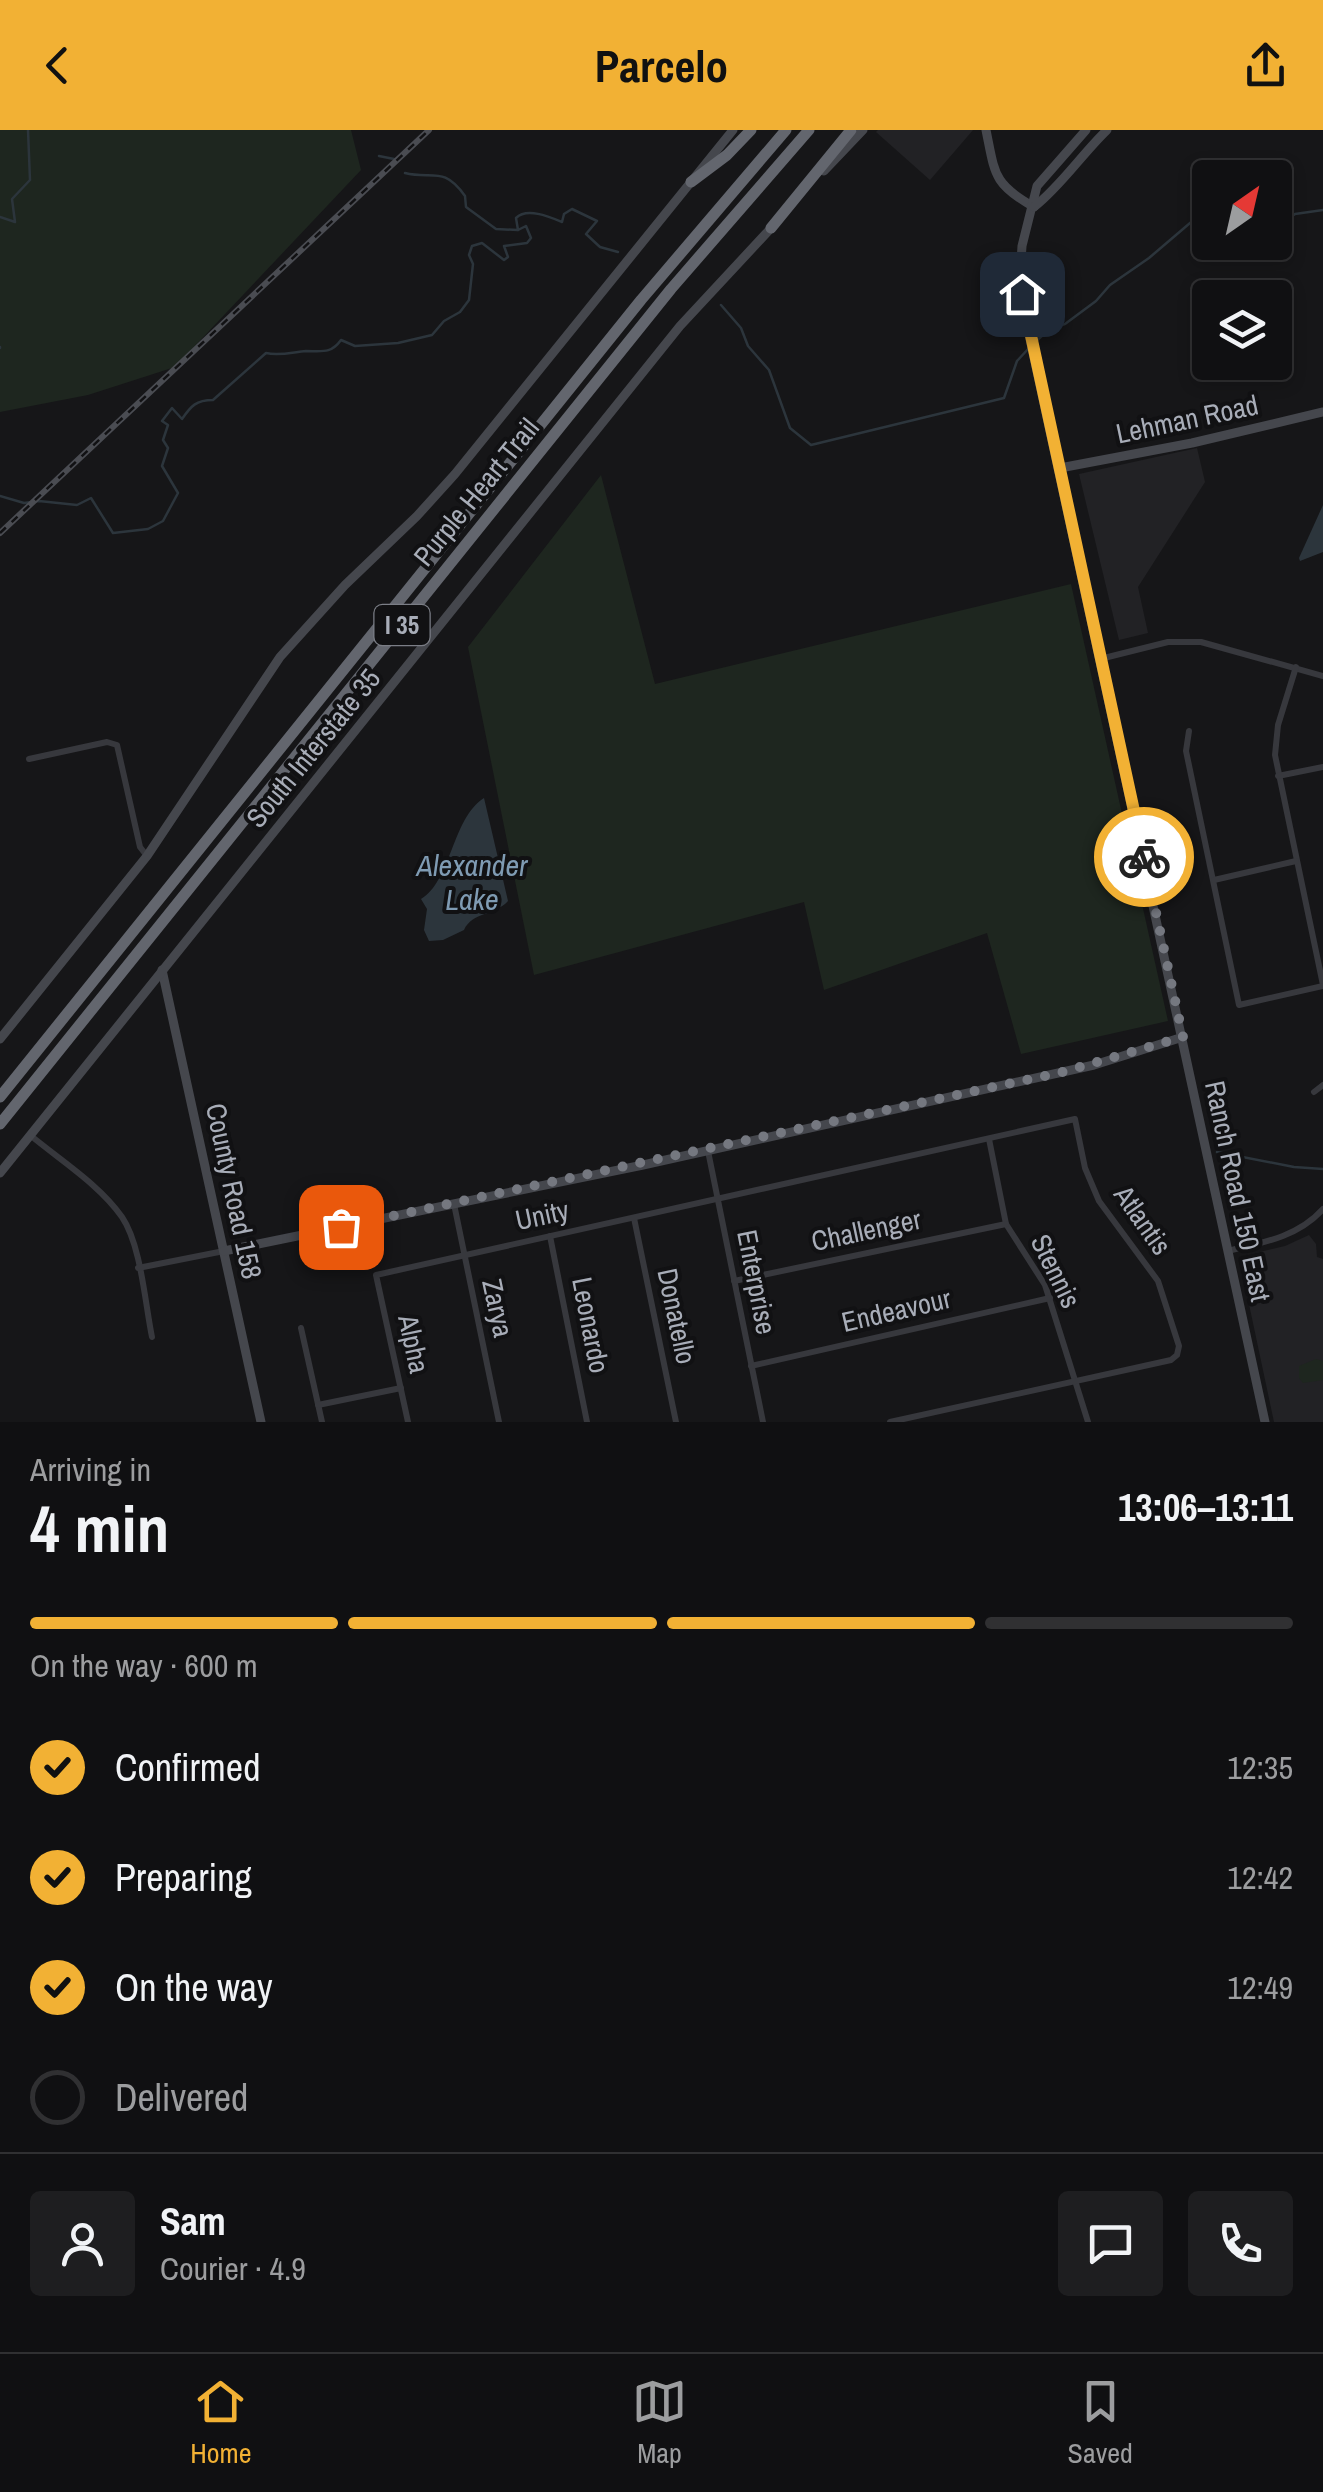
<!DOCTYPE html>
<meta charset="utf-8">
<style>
body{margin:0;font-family:"Archivo Narrow",sans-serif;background:#1e1e20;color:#f1f3f6;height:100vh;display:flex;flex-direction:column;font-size:38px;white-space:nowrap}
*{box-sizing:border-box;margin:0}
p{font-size:32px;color:#9c9d9f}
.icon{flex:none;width:55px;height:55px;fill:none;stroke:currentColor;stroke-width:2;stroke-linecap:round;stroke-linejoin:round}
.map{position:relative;height:1292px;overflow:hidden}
.sheet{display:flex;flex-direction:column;background:#101012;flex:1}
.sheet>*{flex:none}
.needle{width:65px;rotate:34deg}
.fabs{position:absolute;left:1192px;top:30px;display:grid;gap:20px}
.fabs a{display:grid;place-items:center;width:100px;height:100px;border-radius:10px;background:#101012;box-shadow:0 5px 15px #0003,0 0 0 2px #303032;font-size:50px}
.pin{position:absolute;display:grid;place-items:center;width:85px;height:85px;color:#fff;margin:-42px;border-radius:20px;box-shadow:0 5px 15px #0006}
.courier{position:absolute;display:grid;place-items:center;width:100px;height:100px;margin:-50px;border:8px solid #f2b134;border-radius:50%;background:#fff;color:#222;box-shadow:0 2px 12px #0007}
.summary em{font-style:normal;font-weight:700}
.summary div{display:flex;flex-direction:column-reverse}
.summary{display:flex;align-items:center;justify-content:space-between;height:170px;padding:0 30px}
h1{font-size:65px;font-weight:700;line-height:75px}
.bar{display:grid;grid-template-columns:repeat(4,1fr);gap:15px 10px;align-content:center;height:120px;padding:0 30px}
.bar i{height:12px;border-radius:8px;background:#303032}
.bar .current{background:#f2b134}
.bar p{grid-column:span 4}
.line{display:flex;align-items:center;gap:25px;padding:0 30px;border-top:2px solid #303032}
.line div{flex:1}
.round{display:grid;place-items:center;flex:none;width:105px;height:105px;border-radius:10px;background:#1e1e20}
ol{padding:0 30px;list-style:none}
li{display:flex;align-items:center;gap:30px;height:110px}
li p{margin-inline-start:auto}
li .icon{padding:10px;border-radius:50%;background:#f2b134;color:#111;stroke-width:4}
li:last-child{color:#9c9d9f}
li i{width:55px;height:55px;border:5px solid #303032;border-radius:50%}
header{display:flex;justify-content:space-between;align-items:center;height:130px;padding:0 30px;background:#f2b134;color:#111;font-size:45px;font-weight:700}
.dock{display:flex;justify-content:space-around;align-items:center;height:140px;border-top:2px solid #303032;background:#101012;font-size:28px;color:#9c9d9f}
.dock a{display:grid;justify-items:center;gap:5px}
.dock .current{color:#f2b134}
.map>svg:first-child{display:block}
</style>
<header><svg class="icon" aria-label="back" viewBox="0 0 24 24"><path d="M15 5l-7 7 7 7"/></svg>Parcelo<svg class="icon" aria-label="share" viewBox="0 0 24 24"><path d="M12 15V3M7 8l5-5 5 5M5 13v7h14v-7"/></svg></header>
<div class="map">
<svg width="1323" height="1292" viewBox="0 0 1323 1292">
<rect width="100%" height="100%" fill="#161618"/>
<!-- built -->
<g fill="#222225">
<path d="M878 0H973L930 50 876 2Z"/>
<path d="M1197 318 1205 352 1138 457 1148 503 1119 510 1079 344Z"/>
<path d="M1309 1105 1316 1114 1317 1127 1323 1129V1292H1274L1239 1127 1285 1116Z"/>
</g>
<!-- green -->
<g fill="#1e261f">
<path d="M0 0H351L361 40 175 237 88 265 0 282Z"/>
<path d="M601 345 655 554 1071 454 1168 891 1021 924 987 803 824 860 804 772 534 845 468 517Z"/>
<path d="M1316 1229 1323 1231V1250L1303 1253 1299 1248V1236Z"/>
</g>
<!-- water -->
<g fill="#2c353c">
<path d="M1323 375V422L1300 431 1299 428Z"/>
<path d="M484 668 508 771C496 785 472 782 464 800L443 810 429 811 424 800 427 779 421 769C451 752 452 688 484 668Z"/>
</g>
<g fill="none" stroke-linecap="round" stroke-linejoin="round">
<!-- stream -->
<g stroke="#2c353c" stroke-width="2.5">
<path d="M379 26 394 29"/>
<path d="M405 43C432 50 443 35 465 66L466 77 496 99 518 100 516 88C527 77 550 87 562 92L564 84 572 79 597 91 586 104 600 117 618 122"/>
<path d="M1275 76 1278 83 1288 89 1295 84 1323 80"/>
<path d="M0 87 15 92 12 69 30 50 28 0"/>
<path d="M721 175 741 198 748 216 769 240 790 298 811 315 1004 268 1017 231 1029 218"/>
<path d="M1035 212 1051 198 1065 194 1096 171 1110 155 1149 128 1210 76"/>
<path d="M0 217V218"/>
<path d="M0 366 24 373 39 371 77 375 91 368 113 403 148 399 163 391 178 363 162 336 168 318 163 310 168 295 162 291 172 278 182 289C191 276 196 270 213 270L266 223C280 226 293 222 306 221 322 221 331 224 341 210L355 216 398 213 432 205 444 191 460 182 469 170 473 134 469 125 472 116 482 113 504 130 508 127 504 116 527 113 531 108 526 96 518 100"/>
<path d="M1217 1022 1294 1037 1323 1039"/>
</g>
<!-- street -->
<g stroke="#37383d" stroke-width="6">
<path d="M1100 529 1168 512H1201L1323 546"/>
<path d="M1296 537 1278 595 1275 625 1323 855"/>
<path d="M1189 601 1186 621 1239 875 1323 856"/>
<path d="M29 629 107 612 117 615 140 717 147 726"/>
<path d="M1278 646 1323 637"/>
<path d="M1214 750 1296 731"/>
<path d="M1314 962 1323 955"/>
<path d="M30 1005C60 1030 100 1055 122 1087 141 1115 145 1173 152 1207"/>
<path d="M989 1009 1006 1094 1045 1155 1088 1292"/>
<path d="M708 1021 763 1292"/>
<path d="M454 1074 499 1292"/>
<path d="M634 1088 676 1292"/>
<path d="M550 1106 587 1292"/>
<path d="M1227 1121C1262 1113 1298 1107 1323 1079"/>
<path d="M138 1138 224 1121"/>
<path d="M734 1151 1006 1094"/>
<path d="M301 1198 322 1292"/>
<path d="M751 1236 1050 1168"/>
<path d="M318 1275 401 1258"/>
<path d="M408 1292 376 1145 1075 989 1085 1038 1099 1071 1158 1151 1179 1216 1177 1225 1171 1230 890 1292"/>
</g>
<!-- secondary -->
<g stroke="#45474d" stroke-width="9">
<path d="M986 0C995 44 993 54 1034 77"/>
<path d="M1086 0 1037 56 1022 116 1020 147 1025 186 1265 1292"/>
<path d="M824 41 863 0"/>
<path d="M1034 77C1060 57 1082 24 1107 0"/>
<path d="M1060 338 1192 313 1323 282"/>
<path d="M162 840 261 1292"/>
<path d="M0 909 147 726 280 527 345 455 417 386 455 344 733 0"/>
<path d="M0 1043 680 196 773 96"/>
<path d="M224 1121 643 1035 1094 935 1183 907"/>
</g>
<!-- highway -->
<g stroke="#63666e" stroke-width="11">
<path d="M691 52 727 25 751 0"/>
<path d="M771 98 851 0"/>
<path d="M0 967 641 170 786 0"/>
<path d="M0 994 671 159 809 0"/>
</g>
<defs>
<path id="rail" d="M0 403 429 0"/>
</defs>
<!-- rail casing -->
<use href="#rail" stroke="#4a4c52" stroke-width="6"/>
<!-- rail -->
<use href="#rail" stroke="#111113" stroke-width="2.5" stroke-dasharray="8" stroke-linecap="butt"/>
</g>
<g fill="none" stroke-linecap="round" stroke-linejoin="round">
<!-- done -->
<path stroke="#757880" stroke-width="10" stroke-dasharray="0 18" d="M341 1097 1059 943 1183 907 1144 727"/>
<!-- route -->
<path stroke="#f2b134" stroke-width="12" d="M1022 164 1144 727"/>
</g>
<g text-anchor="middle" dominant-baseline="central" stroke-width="8" stroke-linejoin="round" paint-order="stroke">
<!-- shield labels -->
<rect fill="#111113" stroke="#7b7e86" stroke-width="2.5" x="374.5" y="475" width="55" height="40" rx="8"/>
<g font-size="25" font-weight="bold" fill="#a8adb8">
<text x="402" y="495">I 35</text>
</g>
<!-- street labels -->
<g font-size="28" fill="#a8adb8" stroke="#111113">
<text transform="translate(1187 289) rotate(-12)">Lehman Road</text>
<text transform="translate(476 362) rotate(-51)">Purple Heart Trail</text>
<text transform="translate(313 618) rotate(-51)">South Interstate 35</text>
<text transform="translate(234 1061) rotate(78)">County Road 158</text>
<text transform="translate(1238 1061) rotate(78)">Ranch Road 150 East</text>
<text transform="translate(542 1085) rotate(-12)">Unity</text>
<text transform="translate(1143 1090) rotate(55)">Atlantis</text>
<text transform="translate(866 1100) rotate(-12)">Challenger</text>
<text transform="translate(1056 1141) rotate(64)">Stennis</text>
<text transform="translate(757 1152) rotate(79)">Enterprise</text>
<text transform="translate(498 1178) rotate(78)">Zarya</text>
<text transform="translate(896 1180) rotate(-13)">Endeavour</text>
<text transform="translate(677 1186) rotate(78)">Donatello</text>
<text transform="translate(591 1195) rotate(79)">Leonardo</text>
<text transform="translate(414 1214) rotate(78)">Alpha</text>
</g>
<!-- water labels -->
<g font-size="30" font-style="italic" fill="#7f9bb3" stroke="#111113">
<text x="472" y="735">Alexander<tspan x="472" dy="34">Lake</tspan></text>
</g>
</g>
</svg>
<div class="fabs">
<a><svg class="needle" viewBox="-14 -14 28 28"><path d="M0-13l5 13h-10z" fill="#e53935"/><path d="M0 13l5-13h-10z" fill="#9c9d9f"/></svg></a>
<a><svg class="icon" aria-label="layers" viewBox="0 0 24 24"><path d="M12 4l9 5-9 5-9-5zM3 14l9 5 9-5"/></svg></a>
</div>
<div class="pin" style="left:341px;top:1097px;background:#ea580c"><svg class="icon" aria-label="bag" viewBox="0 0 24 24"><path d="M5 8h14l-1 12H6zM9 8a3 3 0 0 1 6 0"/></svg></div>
<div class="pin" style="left:1022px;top:164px;background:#1f2937"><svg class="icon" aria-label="home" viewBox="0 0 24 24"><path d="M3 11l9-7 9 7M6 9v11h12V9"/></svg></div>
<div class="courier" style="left:1144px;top:727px"><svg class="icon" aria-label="bike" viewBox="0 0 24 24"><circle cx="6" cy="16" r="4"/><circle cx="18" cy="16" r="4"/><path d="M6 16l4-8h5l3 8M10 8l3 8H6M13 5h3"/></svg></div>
</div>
<section class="sheet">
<div class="summary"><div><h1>4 min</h1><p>Arriving in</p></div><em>13:06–13:11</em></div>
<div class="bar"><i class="current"></i><i class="current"></i><i class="current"></i><i></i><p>On the way · 600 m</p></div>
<ol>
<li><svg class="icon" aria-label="check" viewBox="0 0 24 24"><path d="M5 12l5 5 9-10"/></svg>Confirmed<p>12:35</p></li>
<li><svg class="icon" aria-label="check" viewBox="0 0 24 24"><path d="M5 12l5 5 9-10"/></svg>Preparing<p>12:42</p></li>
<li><svg class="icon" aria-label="check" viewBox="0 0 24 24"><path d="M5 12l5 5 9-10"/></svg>On the way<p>12:49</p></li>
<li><i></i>Delivered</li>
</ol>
<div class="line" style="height:180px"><a class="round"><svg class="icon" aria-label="person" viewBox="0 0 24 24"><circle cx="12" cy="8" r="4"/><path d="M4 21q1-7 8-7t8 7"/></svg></a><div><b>Sam</b><p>Courier · 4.9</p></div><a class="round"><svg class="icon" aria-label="chat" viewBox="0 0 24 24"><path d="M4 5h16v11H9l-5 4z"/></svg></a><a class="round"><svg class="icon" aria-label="phone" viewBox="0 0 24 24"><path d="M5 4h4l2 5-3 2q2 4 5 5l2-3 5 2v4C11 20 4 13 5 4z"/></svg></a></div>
</section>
<nav class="dock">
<a class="current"><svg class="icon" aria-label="home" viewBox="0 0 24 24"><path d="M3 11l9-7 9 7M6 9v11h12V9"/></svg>Home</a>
<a><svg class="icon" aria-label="map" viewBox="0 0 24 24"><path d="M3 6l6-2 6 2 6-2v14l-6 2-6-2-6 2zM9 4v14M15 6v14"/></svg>Map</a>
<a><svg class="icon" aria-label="saved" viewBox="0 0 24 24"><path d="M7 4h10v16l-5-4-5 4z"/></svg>Saved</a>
</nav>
